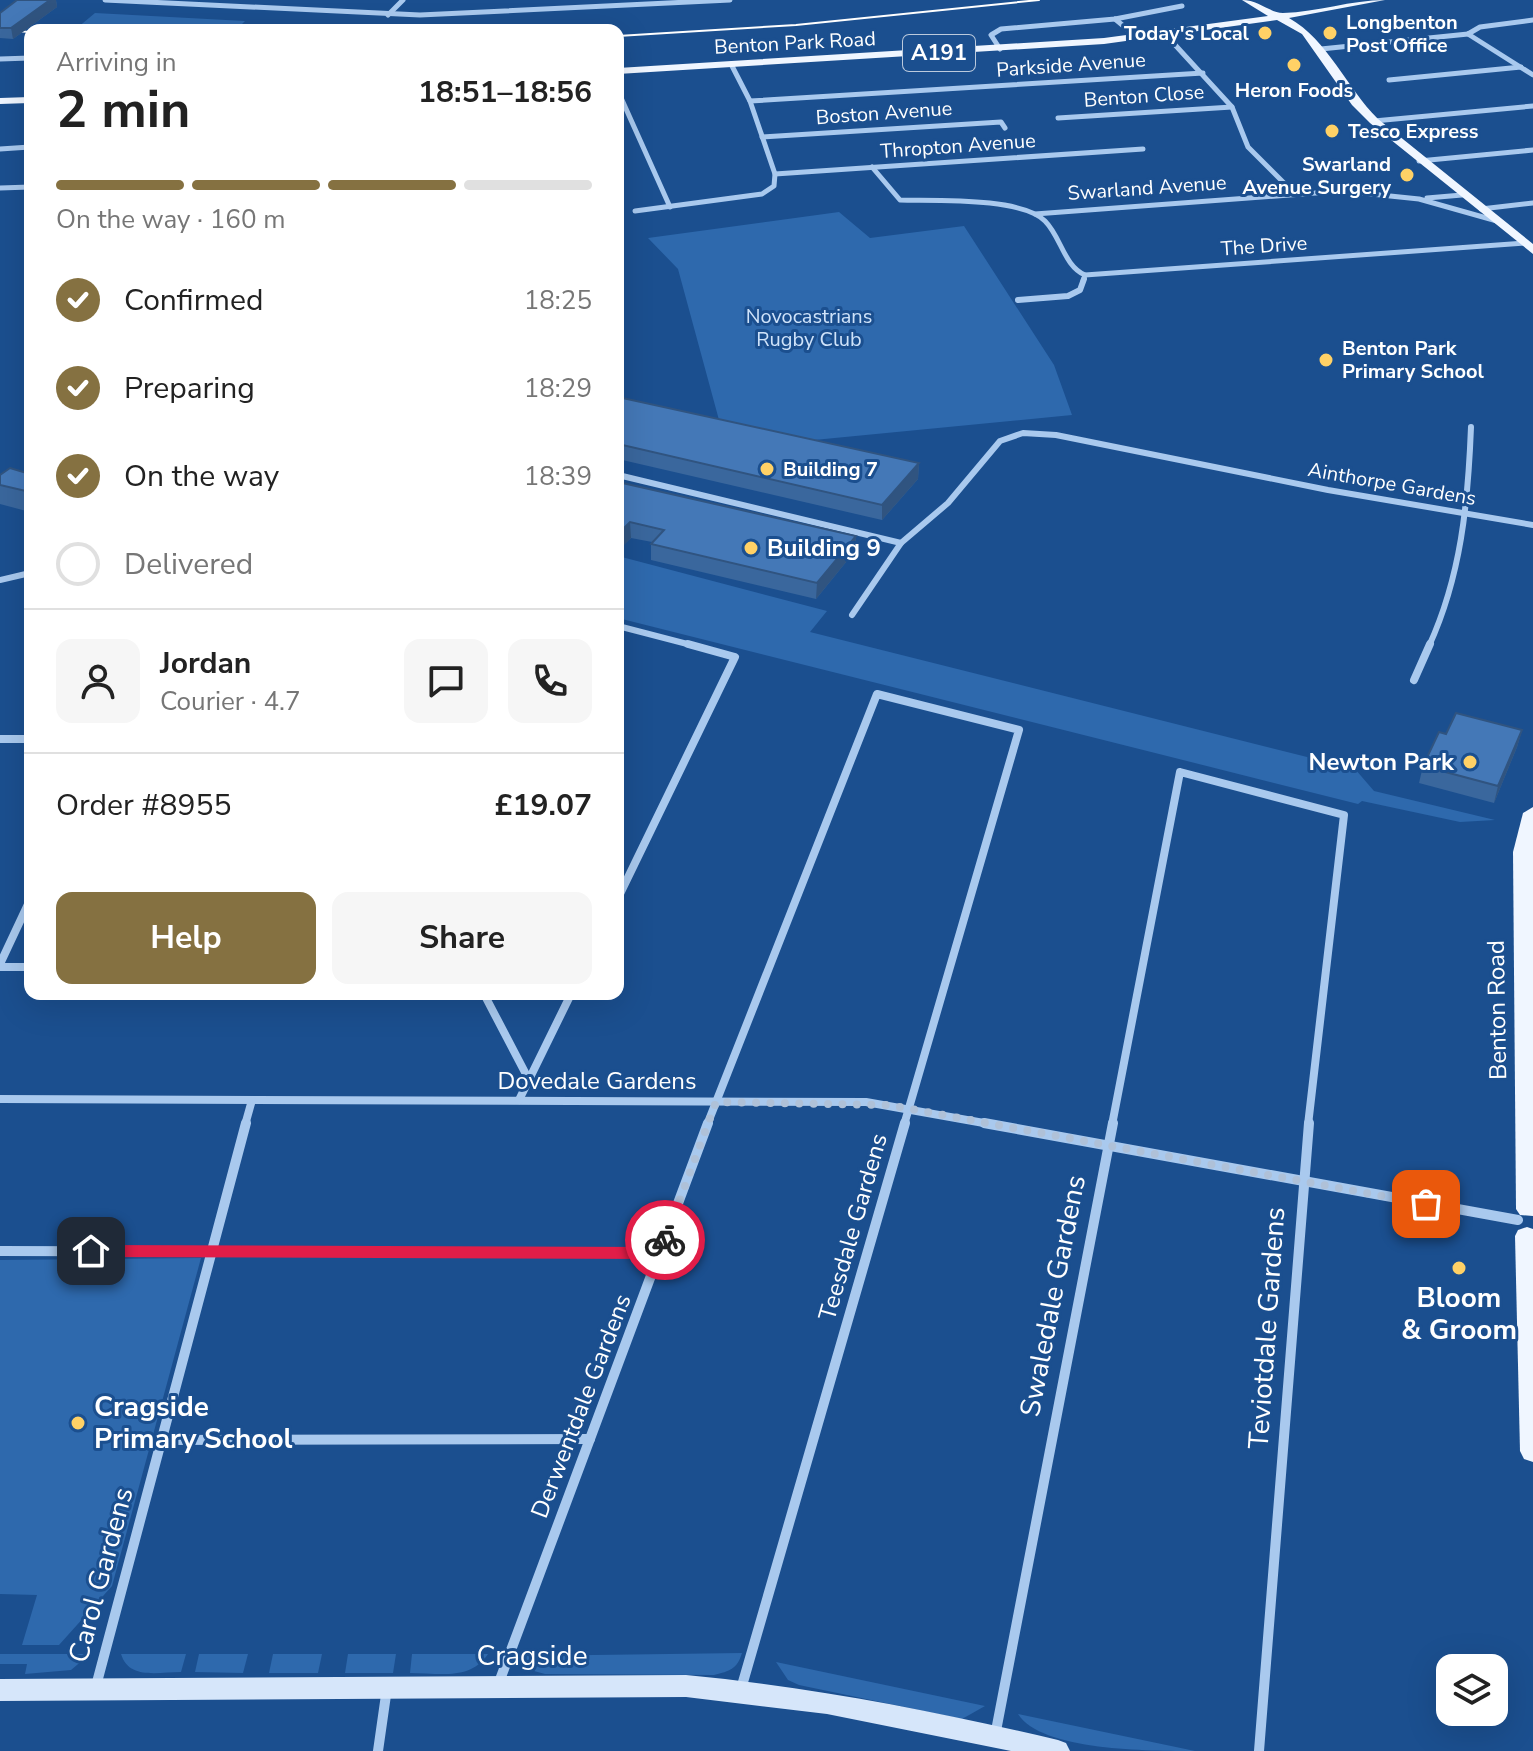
<!DOCTYPE html>
<meta charset="utf-8">
<style>
body{margin:0;font-family:"Nunito Sans",sans-serif;background:#f6f6f6;color:#222;height:100vh;display:flex;flex-direction:column;font-size:30px;white-space:nowrap}
*{box-sizing:border-box;margin:0}
p{font-size:26px;color:#767676}
.icon{flex:none;width:44px;height:44px;fill:none;stroke:currentColor;stroke-width:2;stroke-linecap:round;stroke-linejoin:round}
.map{position:relative;flex:1;overflow:hidden}
.panel{position:absolute;left:24px;top:24px;width:600px;height:976px;display:flex;flex-direction:column;background:#fff;border-radius:16px;box-shadow:0 8px 32px #0002}
.panel>*{flex:none}
.buttons{position:absolute;left:1436px;top:1654px;display:grid;gap:16px}
.buttons a{display:grid;place-items:center;width:72px;height:72px;border-radius:16px;background:#fff;box-shadow:0 8px 32px #0002;font-size:40px}
.pin{position:absolute;display:grid;place-items:center;width:68px;height:68px;color:#fff;margin:-34px;border-radius:16px;box-shadow:0 4px 12px #0006}
.courier{position:absolute;display:grid;place-items:center;width:80px;height:80px;margin:-40px;border:6px solid #e11d48;border-radius:50%;background:#fff;color:#222;box-shadow:0 2px 10px #0007}
.overview em{font-style:normal;font-weight:700}
.overview div{display:flex;flex-direction:column-reverse}
.overview{display:flex;align-items:center;justify-content:space-between;height:136px;padding:0 32px}
h1{font-size:52px;font-weight:700;line-height:60px}
.bar{display:grid;grid-template-columns:repeat(4,1fr);gap:12px 8px;align-content:center;height:96px;padding:0 32px}
.bar i{height:10px;border-radius:6px;background:#e0e0e0}
.bar .active{background:#857141}
.bar p{grid-column:span 4}
.line{display:flex;align-items:center;gap:20px;padding:0 32px;border-top:2px solid #e0e0e0}
.line div{flex:1}
.round{display:grid;place-items:center;flex:none;width:84px;height:84px;border-radius:16px;background:#f6f6f6}
ol{padding:0 32px;list-style:none}
li{display:flex;align-items:center;gap:24px;height:88px}
li p{margin-inline-start:auto}
li .icon{padding:8px;border-radius:50%;background:#857141;color:#fff;stroke-width:4}
li:last-child{color:#767676}
li i{width:44px;height:44px;border:4px solid #e0e0e0;border-radius:50%}
.action{display:flex;gap:16px;margin-top:auto;padding:16px 32px}
.action a{flex:1;height:92px;border-radius:16px;background:#857141;color:#fff;font-size:32px;font-weight:700;line-height:92px;text-align:center}
.action a+a{background:#f6f6f6;color:#222}
.map>svg:first-child{display:block}
</style>
<div class="map">
<svg width="1533" height="1751" viewBox="0 0 1533 1751">
<rect width="100%" height="100%" fill="#1b4f8f"/>
<!-- green -->
<g fill="#2e69ad">
<path d="M95 13 245 21 240 26 276 28H77Z"/>
<path d="M839 212 870 238 964 226 1054 365 1072 415 814 440 719 420 678 269 648 238Z"/>
<path d="M618 556 827 611 810 632 1355 769 1374 791 1495 820 1460 822 1362 801 1358 804 618 618Z"/>
<path d="M201 1258 112 1586 59 1645H22L37 1595 0 1594V1260Z"/>
<path d="M742 1653C737 1669 730 1671 714 1675L545 1674 534 1671 520 1656Z"/>
<path d="M0 1654H90L71 1670 25 1674 27 1664H0Z"/>
<path d="M121 1654H186L181 1672C158 1672 129 1680 121 1654Z"/>
<path d="M199 1654H248L243 1673 195 1672Z"/>
<path d="M273 1654H322L318 1673H269Z"/>
<path d="M348 1654H396L393 1673H345Z"/>
<path d="M412 1654H488C470 1681 439 1673 410 1673Z"/>
<path d="M776 1662 985 1706 962 1719 799 1685 788 1680Z"/>
<path d="M1018 1714 1195 1751C1150 1751 1041 1751 1018 1714Z"/>
</g>
<g fill="none" stroke-linecap="round" stroke-linejoin="round">
<!-- street-far3 -->
<g stroke="#a9c9ee" stroke-width="5">
<path d="M105 0 420 15 730 0"/>
<path d="M388 15 403 0"/>
<path d="M1115 19 1138 38"/>
<path d="M1468 34 1533 75"/>
<path d="M1166 35 1232 107 1248 147 1295 194"/>
<path d="M1000 49 991 35 1001 29 1115 19 1182 6"/>
<path d="M1321 49 1468 34 1480 27 1533 20"/>
<path d="M0 59 30 58"/>
<path d="M1389 80 1521 67"/>
<path d="M618 91 670 207"/>
<path d="M750 101 1203 73"/>
<path d="M1058 118 1232 107"/>
<path d="M1374 121 1533 106"/>
<path d="M762 137 1001 122 1005 128"/>
<path d="M0 149 30 147"/>
<path d="M1419 161 1533 150"/>
<path d="M872 167 900 200C934 201 1021 197 1045 221 1061 237 1064 266 1085 275"/>
<path d="M775 174 1143 149"/>
<path d="M0 188 30 187"/>
<path d="M1427 198 1462 195"/>
<path d="M1481 209 1533 203"/>
<path d="M635 211 762 194 774 186 775 174 750 101 731 64"/>
<path d="M1035 214 1342 191 1419 199 1497 221"/>
<path d="M1083 281 1085 275 1525 243"/>
</g>
<!-- street-far2 -->
<g stroke="#a9c9ee" stroke-width="6">
<path d="M1018 300 1068 296 1080 290 1084 279"/>
<path d="M618 475 901 543"/>
<path d="M0 580 30 573"/>
<path d="M852 615 901 543 948 503 1000 441 1023 433 1056 435 1328 490 1533 525"/>
<path d="M618 626 695 646"/>
<path d="M1429 646C1461 576 1468 504 1471 427"/>
</g>
<!-- street-far1 -->
<g stroke="#a9c9ee" stroke-width="8">
<path d="M1414 680 1430 644"/>
<path d="M0 739H30"/>
<path d="M618 898 735 657 688 644"/>
<path d="M0 964 30 900"/>
<path d="M0 967H30"/>
<path d="M484 994 529 1080"/>
<path d="M0 1099 866 1102 995 1125"/>
<path d="M519 1100 571 994"/>
<path d="M245 1125 252 1100"/>
<path d="M707 1125 877 694 1019 730 904 1125"/>
<path d="M1112 1125 1180 772 1344 815 1308 1125"/>
</g>
<!-- street -->
<g stroke="#a9c9ee" stroke-width="10">
<path d="M984 1123 1518 1220"/>
<path d="M0 1251 659 1253"/>
<path d="M162 1440 590 1439"/>
<path d="M498 1685 708 1123"/>
<path d="M96 1686 246 1123"/>
<path d="M741 1689 905 1123"/>
<path d="M995 1736 1113 1123"/>
<path d="M378 1751 387 1688"/>
<path d="M1259 1751 1309 1123"/>
</g>
<!-- secondary -->
<path fill="#d6e6fa" fill-rule="evenodd" d="M686 1675C812 1687 935 1711 1058 1740L1066 1743 1070 1751H1011L827 1714 686 1697 0 1701V1679Z"/>
<!-- primary -->
<g fill="#f0f6ff" fill-rule="evenodd">
<path d="M1242 0C1259 0 1270 13 1283 13 1318 12 1351 0 1385 0L1289 18C1328 40 1346 87 1378 119L1533 244V254L1370 123 1352 105 1302 34 1277 20 1104 44 618 74V68L1104 38 1268 16Z"/>
<path d="M30 97V103L0 104V98Z"/>
<path d="M1533 807V1216L1520 1215 1516 1209 1513 852 1523 813Z"/>
<path d="M1527 1227 1533 1229V1462L1524 1459 1520 1451 1515 1236 1518 1230Z"/>
</g>
<!-- tram -->
<g stroke="#fff" stroke-width="2">
<path d="M0 30 30 32"/>
<path d="M618 36 796 25 1039 0"/>
</g>
</g>
<!-- wall -->
<g fill="#3a679d">
<path d="M56 0 57 7 13 39 0 38V13Z"/>
<path d="M618 397 919 463 918 479 882 520 618 459Z"/>
<path d="M30 474V512L0 504V475Z"/>
<path d="M618 482 856 536 855 551 816 599 651 560V544L652 542 631 538 618 550Z"/>
<path d="M1522 730 1517 747 1494 803 1419 783 1423 766 1446 734Z"/>
</g>
<!-- shaded-wall -->
<g fill="#305480">
<path d="M49 0H56L57 7 13 39 11 28Z"/>
<path d="M919 463 918 479 882 520V505Z"/>
<path d="M630 522 631 538 619 550 618 534Z"/>
<path d="M856 536 855 551 816 599 817 583Z"/>
<path d="M1522 730 1517 747 1494 803 1498 786Z"/>
</g>
<!-- building -->
<g fill="#4478b7" stroke="#305480" stroke-width="2">
<path d="M17 0H50L11 28H0V13Z"/>
<path d="M618 397 919 463 882 505 618 444Z"/>
<path d="M10 468 30 474V492L0 485V475Z"/>
<path d="M618 482 856 536 817 583 651 544 664 530 630 522 618 534Z"/>
<path d="M1456 713 1522 730 1498 786 1423 766 1439 732 1446 734Z"/>
</g>
<!-- route -->
<path fill="#e11d48" d="M665 1234 672 1240 665 1258 659 1259 91 1257 83 1251 91 1245 654 1247 659 1236Z"/>
<g fill="none" stroke-linecap="round" stroke-linejoin="round">
<!-- done -->
<path stroke="#afc1d8" stroke-width="8" stroke-dasharray="0 14.4" d="M665 1240 716 1102 889 1105 1426 1204"/>
</g>
<!-- markers -->
<g fill="#ffd166" stroke="#1b4f8f" stroke-width="3">
<circle cx="1265" cy="33" r="8"/>
<circle cx="1330" cy="33" r="8"/>
<circle cx="1294" cy="65" r="8"/>
<circle cx="1332" cy="131" r="8"/>
<circle cx="1407" cy="175" r="8"/>
<circle cx="1326" cy="360" r="8"/>
<circle cx="767" cy="469" r="8"/>
<circle cx="751" cy="548" r="8"/>
<circle cx="1470" cy="762" r="8"/>
<circle cx="1459" cy="1268" r="8"/>
<circle cx="78" cy="1423" r="8"/>
</g>
<g text-anchor="middle" dominant-baseline="central" stroke-width="6" stroke-linejoin="round" paint-order="stroke">
<!-- far-poi labels -->
<g font-size="20" font-weight="bold" fill="#fff" stroke="#1b4f8f" text-anchor="start">
<text x="1346" y="22">Longbenton<tspan x="1346" dy="23">Post Office</tspan></text>
<text x="1249" y="33" text-anchor="end">Today's Local</text>
<text x="1294" y="90" text-anchor="middle">Heron Foods</text>
<text x="1348" y="131">Tesco Express</text>
<text x="1391" y="164" text-anchor="end">Swarland<tspan x="1391" dy="23">Avenue Surgery</tspan></text>
<text x="1342" y="348">Benton Park<tspan x="1342" dy="23">Primary School</tspan></text>
<text x="783" y="469">Building 7</text>
</g>
<!-- far-street labels -->
<g font-size="20" fill="#fff" stroke="#1b4f8f">
<text transform="translate(795 43) rotate(-3)">Benton Park Road</text>
<text transform="translate(1071 65) rotate(-4)">Parkside Avenue</text>
<text transform="translate(1144 96) rotate(-4)">Benton Close</text>
<text transform="translate(884 113) rotate(-4)">Boston Avenue</text>
<text transform="translate(958 146) rotate(-4)">Thropton Avenue</text>
<text transform="translate(1147 188) rotate(-4)">Swarland Avenue</text>
<text transform="translate(1264 246) rotate(-4)">The Drive</text>
<text transform="translate(1392 484) rotate(10)">Ainthorpe Gardens</text>
</g>
<!-- far-park labels -->
<g font-size="20" fill="#cfe3fa" stroke="#1b4f8f">
<text x="809" y="316">Novocastrians<tspan x="809" dy="23">Rugby Club</tspan></text>
</g>
<!-- shield labels -->
<rect fill="#1b4f8f" stroke="#bbcadd" stroke-width="2" x="903" y="35" width="72" height="36" rx="6"/>
<g font-size="22" font-weight="bold" fill="#fff">
<text x="939" y="53">A191</text>
</g>
<!-- poi labels -->
<g font-size="24" font-weight="bold" fill="#fff" stroke="#1b4f8f" text-anchor="start">
<text x="767" y="548">Building 9</text>
<text x="1454" y="762" text-anchor="end">Newton Park</text>
</g>
<!-- street labels -->
<g font-size="24" fill="#fff" stroke="#1b4f8f">
<text transform="translate(1497 1010) rotate(-91)">Benton Road</text>
<text x="597" y="1081">Dovedale Gardens</text>
<text transform="translate(853 1227) rotate(-74)">Teesdale Gardens</text>
<text transform="translate(581 1406) rotate(-69)">Derwentdale Gardens</text>
</g>
<!-- near-street labels -->
<g font-size="28" fill="#fff" stroke="#1b4f8f">
<text transform="translate(1053 1296) rotate(-79)">Swaledale Gardens</text>
<text transform="translate(1267 1328) rotate(-86)">Teviotdale Gardens</text>
<text transform="translate(101 1575) rotate(-75)">Carol Gardens</text>
<text x="532" y="1656">Cragside</text>
</g>
<!-- near-poi labels -->
<g font-size="28" font-weight="bold" fill="#fff" stroke="#1b4f8f">
<text x="1459" y="1298">Bloom<tspan x="1459" dy="32">&amp; Groom</tspan></text>
<text x="94" y="1407" text-anchor="start">Cragside<tspan x="94" dy="32">Primary School</tspan></text>
</g>
</g>
</svg>
<div class="buttons">
<a><svg class="icon" aria-label="layers" viewBox="0 0 24 24"><path d="M12 4l9 5-9 5-9-5zM3 14l9 5 9-5"/></svg></a>
</div>
<div class="pin" style="left:1426px;top:1204px;background:#ea580c"><svg class="icon" aria-label="bag" viewBox="0 0 24 24"><path d="M5 8h14l-1 12H6zM9 8a3 3 0 0 1 6 0"/></svg></div>
<div class="pin" style="left:91px;top:1251px;background:#1f2937"><svg class="icon" aria-label="home" viewBox="0 0 24 24"><path d="M3 11l9-7 9 7M6 9v11h12V9"/></svg></div>
<div class="courier" style="left:665px;top:1240px"><svg class="icon" aria-label="bike" viewBox="0 0 24 24"><circle cx="6" cy="16" r="4"/><circle cx="18" cy="16" r="4"/><path d="M6 16l4-8h5l3 8M10 8l3 8H6M13 5h3"/></svg></div>
<section class="panel">
<div class="overview"><div><h1>2 min</h1><p>Arriving in</p></div><em>18:51–18:56</em></div>
<div class="bar"><i class="active"></i><i class="active"></i><i class="active"></i><i></i><p>On the way · 160 m</p></div>
<ol>
<li><svg class="icon" aria-label="check" viewBox="0 0 24 24"><path d="M5 12l5 5 9-10"/></svg>Confirmed<p>18:25</p></li>
<li><svg class="icon" aria-label="check" viewBox="0 0 24 24"><path d="M5 12l5 5 9-10"/></svg>Preparing<p>18:29</p></li>
<li><svg class="icon" aria-label="check" viewBox="0 0 24 24"><path d="M5 12l5 5 9-10"/></svg>On the way<p>18:39</p></li>
<li><i></i>Delivered</li>
</ol>
<div class="line" style="height:144px"><a class="round"><svg class="icon" aria-label="person" viewBox="0 0 24 24"><circle cx="12" cy="8" r="4"/><path d="M4 21q1-7 8-7t8 7"/></svg></a><div><b>Jordan</b><p>Courier · 4.7</p></div><a class="round"><svg class="icon" aria-label="chat" viewBox="0 0 24 24"><path d="M4 5h16v11H9l-5 4z"/></svg></a><a class="round"><svg class="icon" aria-label="phone" viewBox="0 0 24 24"><path d="M5 4h4l2 5-3 2q2 4 5 5l2-3 5 2v4C11 20 4 13 5 4z"/></svg></a></div>
<div class="line" style="height:104px"><div>Order #8955</div><b>£19.07</b></div>
<div class="action"><a>Help</a><a>Share</a></div>
</section>
</div>
